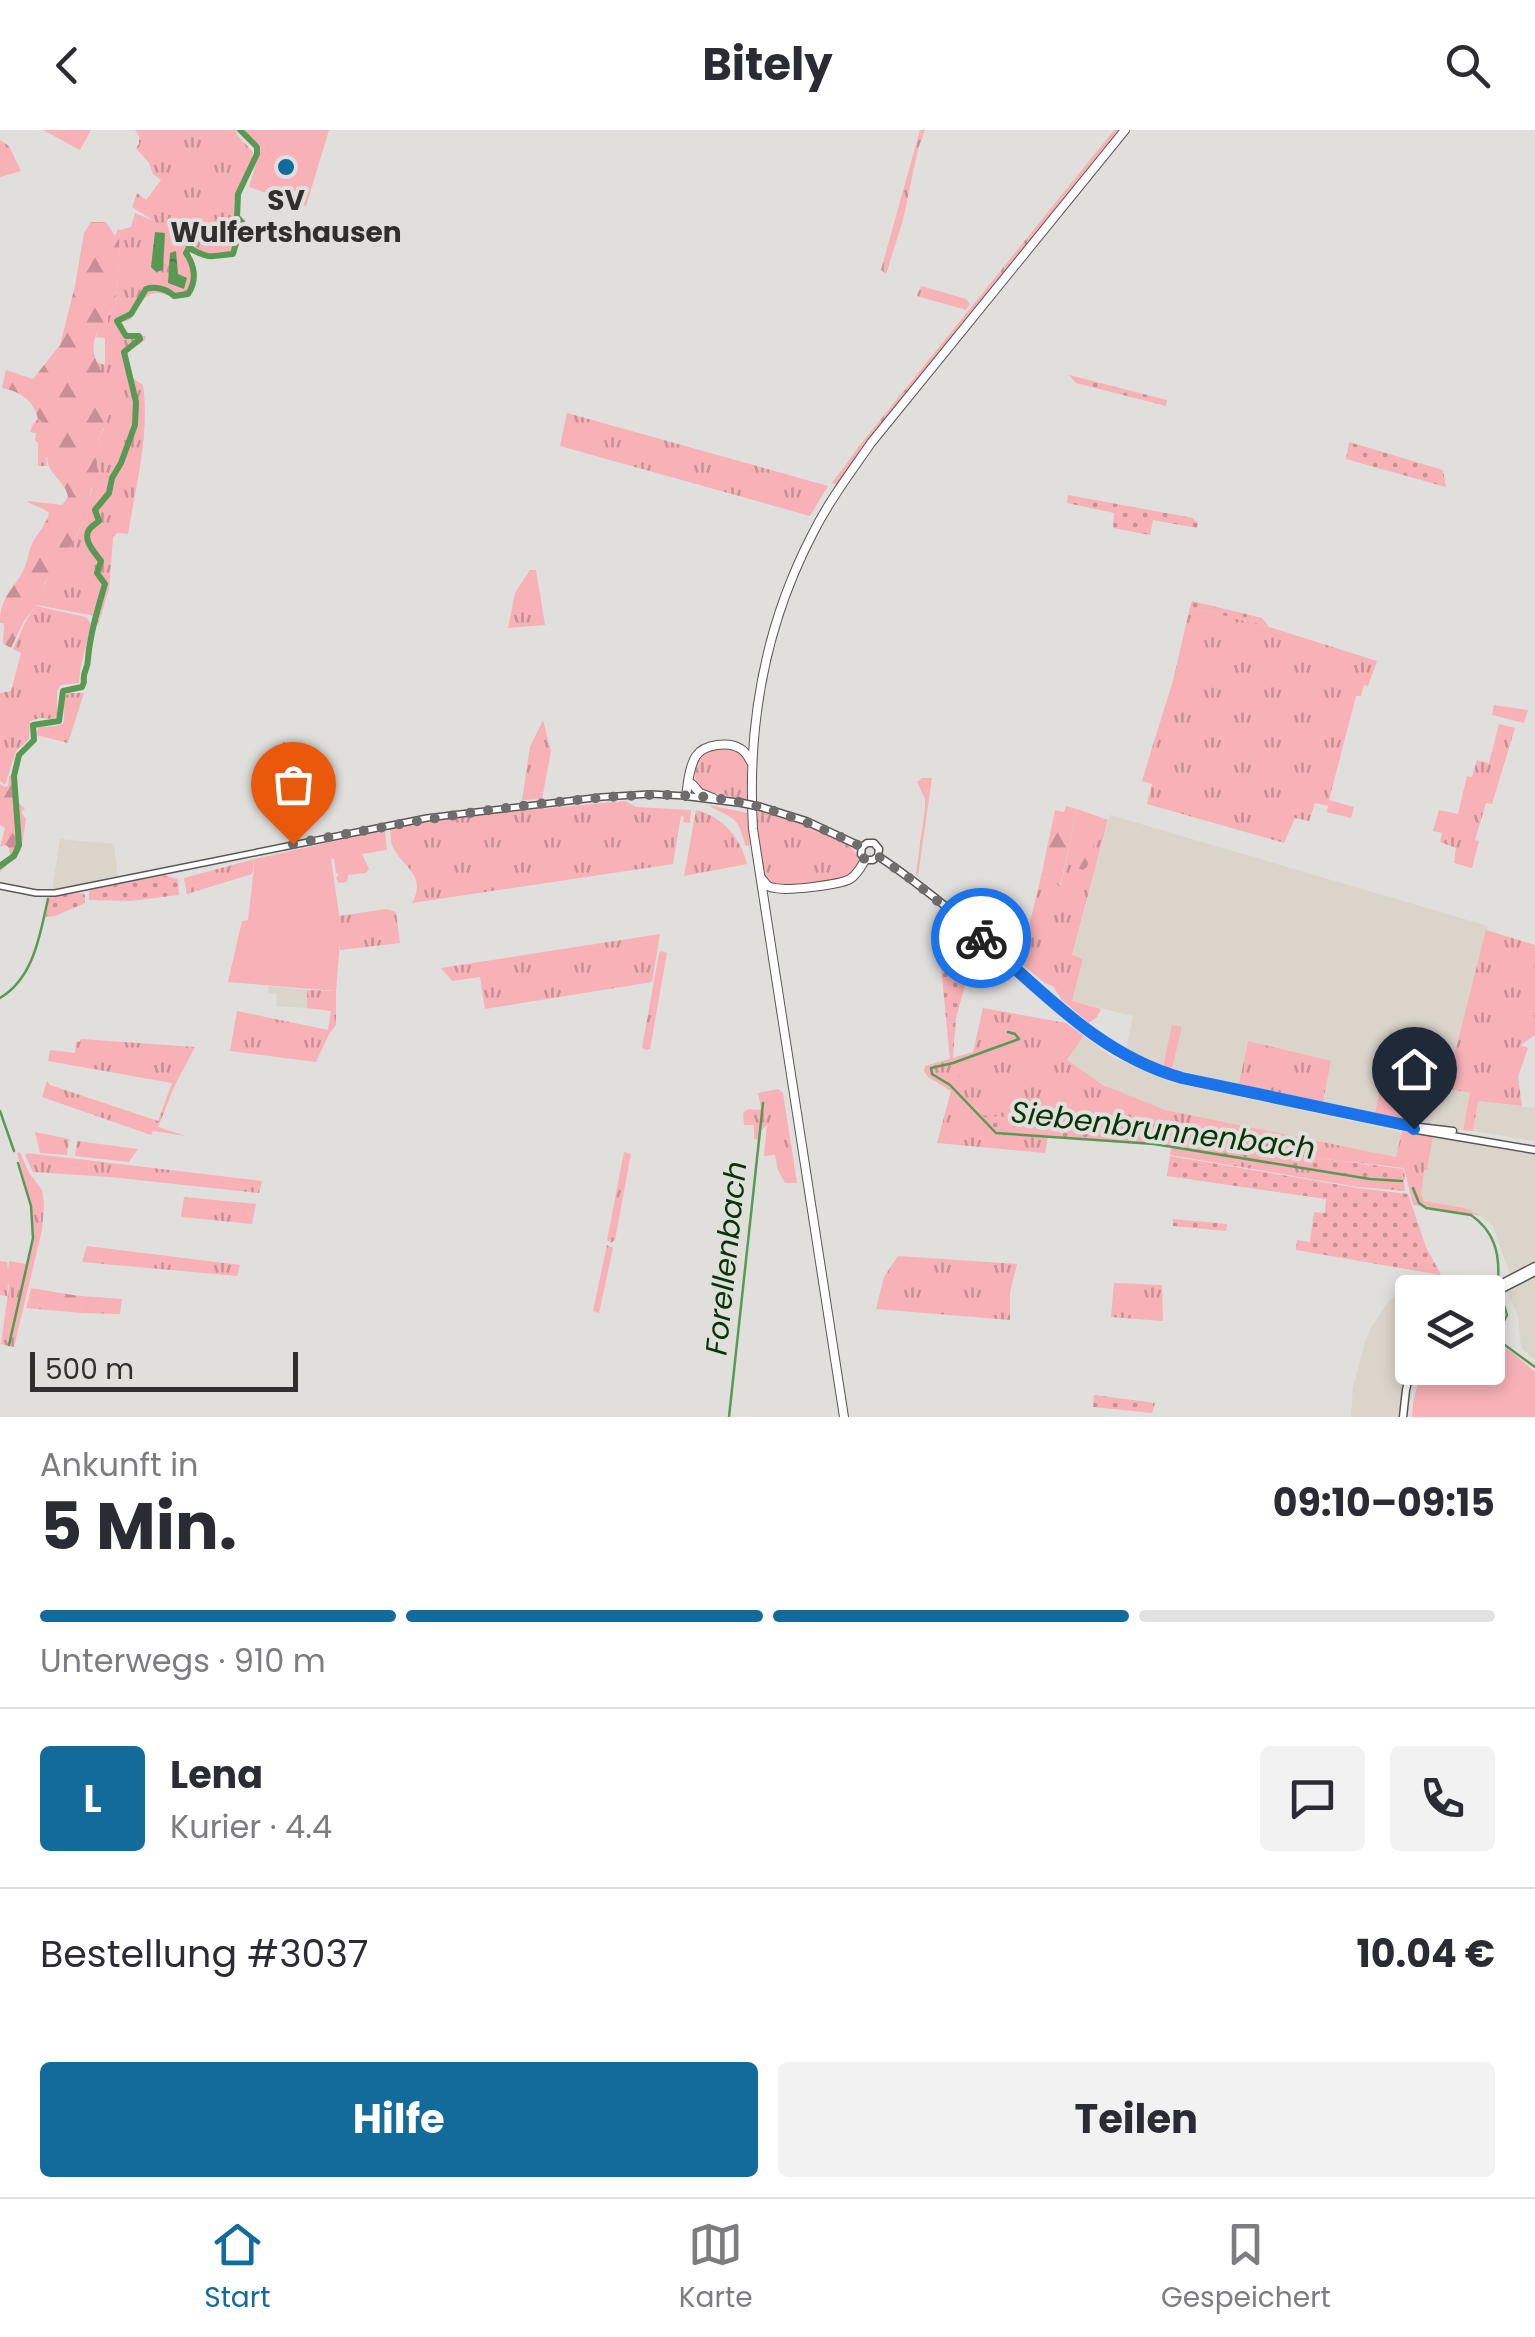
<!DOCTYPE html>
<html lang="de">
<meta charset="utf-8">
<style>
body{margin:0;font-family:Poppins,sans-serif;background:#f2f2f3;color:#2b2b33;height:100vh;display:flex;flex-direction:column;font-size:38px;white-space:nowrap}
*{box-sizing:border-box;margin:0}
p{font-size:32px;color:#7c7c81}
.icon{flex:none;width:55px;height:55px;fill:none;stroke:currentColor;stroke-width:2;stroke-linecap:round;stroke-linejoin:round}
.map{position:relative;height:1287px;overflow:hidden}
.panel{display:flex;flex-direction:column;background:#fff;flex:1}
.panel>*{flex:none}
.tools{position:absolute;left:1395px;top:1145px;display:grid;gap:20px}
.tools a{display:grid;place-items:center;width:110px;height:110px;border-radius:10px;background:#fff;box-shadow:0 5px 15px #0003;font-size:50px}
.scale{position:absolute;left:30px;bottom:25px;width:268px;box-sizing:border-box;padding-left:10px;border:5px solid #302f2e;border-top:0;font-size:28px;line-height:35px;white-space:nowrap;color:#302f2e;-webkit-text-stroke:8px #e0dfdc;paint-order:stroke}
.pin{position:absolute;display:grid;place-items:center;width:85px;height:85px;color:#fff;margin:-102px -42px;border-radius:50% 50% 50% 0;rotate:-45deg;box-shadow:0 0 10px #0007}
.pin .icon{rotate:45deg}
.courier{position:absolute;display:grid;place-items:center;width:100px;height:100px;margin:-50px;border:8px solid #1a73e8;border-radius:50%;background:#fff;color:#222;box-shadow:0 2px 12px #0007}
.overview em{font-style:normal;font-weight:700}
.overview div{display:flex;flex-direction:column-reverse}
.overview{display:flex;align-items:center;justify-content:space-between;height:170px;padding:0 40px}
h1{font-size:65px;font-weight:700;line-height:75px}
.bar{display:grid;grid-template-columns:repeat(4,1fr);gap:15px 10px;align-content:center;height:120px;padding:0 40px}
.bar i{height:12px;border-radius:8px;background:#e1e1e2}
.bar .current{background:#136b9b}
.bar p{grid-column:span 4}
.line{display:flex;align-items:center;gap:25px;padding:0 40px;border-top:2px solid #e1e1e2}
.line div{flex:1}
.round{display:grid;place-items:center;flex:none;width:105px;height:105px;border-radius:10px;background:#f2f2f3}
.cta{display:flex;gap:20px;margin-top:auto;padding:20px 40px}
.cta a{flex:1;height:115px;border-radius:10px;background:#136b9b;color:#fff;font-size:40px;font-weight:700;line-height:115px;text-align:center}
.cta a+a{background:#f2f2f3;color:#2b2b33}
header{display:flex;justify-content:space-between;align-items:center;height:130px;padding:0 40px;background:#fff;font-size:45px;font-weight:700}
.tab-bar{display:flex;justify-content:space-around;align-items:center;height:140px;border-top:2px solid #e1e1e2;background:#fff;font-size:28px;color:#7c7c81}
.tab-bar a{display:grid;justify-items:center;gap:5px}
.tab-bar .current{color:#136b9b}
.map>svg:first-child{display:block}
</style>
<header><svg class="icon" aria-label="back" viewBox="0 0 24 24"><path d="M15 5l-7 7 7 7"/></svg>Bitely<svg class="icon" aria-label="search" viewBox="0 0 24 24"><circle cx="10" cy="10" r="6"/><path d="M15 15l6 6"/></svg></header>
<div class="map">
<svg width="1535" height="1287" viewBox="0 0 1535 1287">
<defs>
<pattern id="grass-tufts" width="24" height="20" patternUnits="userSpaceOnUse" patternTransform="scale(2.5)"><rect width="24" height="20" fill="#f7b1b7"/><path d="M3 7l-1-3M5 7V3M7 7l1-3M15 17l-1-3M17 17v-4M19 17l1-3" fill="none" stroke="#c89095"/></pattern>
<pattern id="forest-firs" width="22" height="20" patternUnits="userSpaceOnUse" patternTransform="scale(2.5)"><rect width="22" height="20" fill="#f7b1b7"/><path d="M5 1l3.5 6h-7zM16 11l3.5 6h-7z" fill="#c89095"/></pattern>
<pattern id="garden-dots" width="8" height="8" patternUnits="userSpaceOnUse" patternTransform="scale(2.5)"><rect width="8" height="8" fill="#f7b1b7"/><path d="M2 2h.1M6 6h.1" fill="none" stroke="#c89095" stroke-width="1.8" stroke-linecap="round"/></pattern>
<pattern id="water-ripples" width="26" height="14" patternUnits="userSpaceOnUse" patternTransform="scale(2.5)"><rect width="26" height="14" fill="#589a53"/><path d="M2 4q2-2 4 0t4 0M15 11q2-2 4 0t4 0" fill="none" stroke="#497e45"/></pattern>
</defs>
<rect width="100%" height="100%" fill="#e0dfdc"/>
<!-- built -->
<g fill="#dad4cb">
<path d="M1110 685 1488 796 1447 958 1470 963 1463 1000 1416 992 1422 952 1383 945 1375 983 1323 972 1331 931 1249 912 1239 954 1172 939 1182 898 1173 895 1163 937 1126 919 1133 886 1072 871 1083 830 1072 826Z"/>
<path d="M60 709 114 714 118 749 52 761Z"/>
<path d="M269 856 307 860V878L276 876 277 864 268 863Z"/>
<path d="M1084 906 1110 926 1170 952 1402 1002 1396 1027 1165 980 1121 964 1087 945 1067 930Z"/>
<path d="M1478 971 1535 978V1011L1473 1001Z"/>
<path d="M1432 1007 1535 1025V1230L1521 1218 1518 1186 1507 1161 1510 1144 1493 1096 1475 1082 1422 1071 1421 1066 1424 1039H1427Z"/>
<path d="M1403 1157 1429 1162H1412V1224L1402 1258 1399 1287H1351L1353 1257 1365 1212 1372 1196 1388 1172Z"/>
</g>
<!-- grass -->
<g fill="url(#grass-tufts)">
<path d="M135 0H236L237 5 253 22C251 47 223 68 239 93L232 122 209 125 188 115 187 122 197 143 191 162C171 174 166 159 151 164 143 167 135 182 130 190L120 192V196L126 205 146 206 145 210 129 221 126 228 134 249 143 255C150 304 136 355 128 404L117 403 113 408 109 459 98 495 96 494 107 454 105 453 95 486 37 475C43 446 67 424 80 399 91 377 92 353 97 330L109 322 100 314 98 308 104 299 107 254 96 232 105 235V208L96 207 99 198 115 176 120 100 131 97 135 83 154 91 132 77 137 63 146 70 161 50 153 44 149 33 136 18 139 14V6Z"/>
<path d="M920 0H925L918 19 903 90 886 144 881 140Z"/>
<path d="M1114 0H1121L1087 39 837 355 832 353 860 315Z"/>
<path d="M0 10 9 16 21 41 0 47Z"/>
<path d="M921 156 966 169 970 174 966 180 917 166Z"/>
<path d="M567 283 828 356 810 386 560 316Z"/>
<path d="M38 289C51 295 56 306 57 319L46 328 47 336H38V313L35 310 36 303 30 302 33 294Z"/>
<path d="M530 440H536L545 495 508 498 515 463Z"/>
<path d="M36 476 86 487 91 494 80 541 79 553 61 555 57 561V586L53 589 40 588 30 591 29 609 16 621 5 655 0 651V563L11 561 21 523 13 519 27 489Z"/>
<path d="M1190 477 1269 497 1377 531 1368 556 1364 555 1361 566H1356L1329 670 1354 677 1351 688 1327 682 1328 676 1315 673 1309 691 1295 688 1284 713 1147 674 1152 654 1142 651 1174 547Z"/>
<path d="M69 563H84L68 613 36 605 39 597C74 596 61 594 65 566Z"/>
<path d="M1494 575 1528 580 1524 593 1492 585Z"/>
<path d="M543 590 551 621 542 669 522 670 530 617Z"/>
<path d="M1499 594 1515 598 1492 674 1486 673 1475 710 1479 711 1472 738 1454 733 1456 718 1440 712 1442 703 1433 701 1439 680 1458 684 1467 646 1472 647 1477 630 1489 633Z"/>
<path d="M712 619 739 620 747 633V670L702 660 696 656C694 639 695 626 712 619Z"/>
<path d="M922 648H932L918 746 916 744 925 678V669L917 652Z"/>
<path d="M625 671 636 677 691 680 690 693 683 692 684 687 681 686 673 734 412 773C428 744 401 737 392 715 391 712 390 702 390 698L477 685Z"/>
<path d="M709 675 747 683 750 715 746 716C743 709 741 699 737 693 731 684 717 682 709 675Z"/>
<path d="M1077 679 1108 690 1072 825 1083 829 1072 871 1101 879 1097 887 1089 893 1062 870 1053 856 1045 853 1020 833 1041 747 1050 748 1061 755Z"/>
<path d="M696 680C723 687 740 707 747 734L684 746Z"/>
<path d="M765 681C784 687 869 710 858 736 854 745 847 748 838 750L774 756 764 748 756 683Z"/>
<path d="M255 729 252 744 187 764 184 748Z"/>
<path d="M386 779 396 782 400 813 340 820 339 786Z"/>
<path d="M947 786 978 814 974 823 939 815Z"/>
<path d="M1486 800 1535 815V905L1521 915 1528 918 1518 947 1522 976 1478 971 1473 1001 1463 1000 1470 963 1446 958Z"/>
<path d="M660 804 652 852 485 879 480 847 452 851 441 838Z"/>
<path d="M661 821 667 823 650 919 646 920 642 918 659 823Z"/>
<path d="M307 860 336 861V895L329 904 316 932 230 921 237 881 328 900 331 881 307 878Z"/>
<path d="M983 878 1066 893 1084 906 1067 930 1103 955 1165 980 1396 1027 1402 1001 1433 1006 1427 1040H1424L1421 1065 1423 1067V1071L1464 1078 1482 1086 1413 1075 1404 1038 1317 1028 1168 995 1052 983 1045 1023 937 1013 951 961 928 947 924 941 925 936 973 922Z"/>
<path d="M1172 895 1182 897 1172 939 1163 937Z"/>
<path d="M81 909 195 917 175 955 158 997 186 1006 153 1001 151 1005 42 967 47 951 50 955 158 991 172 953 48 931 50 920 75 923 76 911 80 912Z"/>
<path d="M1248 911 1331 931 1323 972 1239 954Z"/>
<path d="M1383 945 1417 953 1408 990 1375 983Z"/>
<path d="M778 959 783 963 797 1053H785L778 1040 775 1025 764 1026 767 995 761 1000 760 1010 754 1009V995H744L743 983 748 979 759 980 761 978 758 963Z"/>
<path d="M35 1002 69 1009 67 1025 40 1023Z"/>
<path d="M77 1011 138 1019 129 1032 75 1026Z"/>
<path d="M1171 1016 1355 1047 1404 1050 1405 1061 1358 1057 1170 1025Z"/>
<path d="M20 1022 28 1041 42 1060 44 1074 42 1100 14 1217 1 1214 9 1156 8 1153 7 1166 0 1165V1131L7 1132 8 1140 9 1131 26 1134 34 1105 31 1076 17 1023Z"/>
<path d="M624 1022 631 1024 615 1110 611 1113 607 1110Z"/>
<path d="M27 1023 262 1051 259 1063 110 1047 33 1042 25 1025Z"/>
<path d="M184 1067 256 1074 252 1094 181 1087Z"/>
<path d="M607 1115 613 1118 599 1183 593 1181Z"/>
<path d="M87 1116 240 1135 237 1146 82 1132Z"/>
<path d="M898 1126 1017 1134 1010 1162V1190L876 1179 884 1147Z"/>
<path d="M1114 1153 1162 1155 1163 1191 1111 1187Z"/>
<path d="M31 1158 66 1164 60 1176H44L28 1171Z"/>
<path d="M81 1166 122 1169 120 1184 81 1183 83 1174Z"/>
</g>
<!-- forest -->
<g fill="url(#forest-firs)">
<path d="M91 92H106L115 106 118 99 120 100 115 176 108 185V194H103C78 225 110 242 111 270 112 283 105 297 98 308L100 314 109 318V322L97 330 96 349 91 359 89 379 82 395 66 424 45 452 37 475 24 491 11 518 4 514C1 507 6 500 3 493H0C0 468 11 462 22 443 28 433 28 421 33 412 39 401 46 395 49 383 42 376 34 377 27 371L62 375 68 367C65 348 41 342 49 321L57 319C56 306 50 295 38 289 34 270 19 261 2 258L6 240 33 249 60 215 75 156 84 103Z"/>
<path d="M283 612 311 619 318 627 327 632 325 670 313 668 314 641 279 636Z"/>
<path d="M9 646H16L19 673 25 679 21 682 26 689 21 721 0 742V732L10 726 9 718 6 715 0 717 5 698 0 695V654L4 657 8 656Z"/>
<path d="M1066 676 1077 679 1060 757 1050 748 1041 747 1055 680 1064 682Z"/>
<path d="M1092 695 1098 700 1087 737 1082 740 1077 737 1085 699Z"/>
<path d="M66 1164 81 1166 83 1174 81 1183 26 1178 28 1171 44 1176H59Z"/>
</g>
<!-- garden -->
<g fill="url(#garden-dots)">
<path d="M1069 245 1167 270 1166 276 1076 253Z"/>
<path d="M1349 312 1443 340 1446 357 1346 329Z"/>
<path d="M1068 365 1193 388 1198 394 1197 398 1153 390 1150 405 1113 398 1114 383 1067 373Z"/>
<path d="M1192 471 1262 488 1269 497 1190 477Z"/>
<path d="M163 745 178 749 179 765 130 771 89 770V762L91 760Z"/>
<path d="M81 763 85 765V773L55 786 46 787 49 766Z"/>
<path d="M939 815 974 823 956 888 953 928 950 930Z"/>
<path d="M1051 983 1168 995 1317 1028 1404 1039 1405 1050 1355 1047 1171 1016 1048 1006Z"/>
<path d="M978 985 1019 988 1017 1005 987 1001Z"/>
<path d="M1170 1026 1358 1058 1408 1064 1426 1117 1441 1145 1296 1120 1297 1110 1310 1112 1314 1082 1325 1083 1326 1069 1167 1046Z"/>
<path d="M1173 1089 1227 1094 1226 1101 1173 1096Z"/>
<path d="M1094 1265 1155 1273 1152 1283 1093 1277Z"/>
</g>
<!-- pitch -->
<g fill="#f7b1b7">
<path d="M43 0H91L80 20Z"/>
<path d="M242 0H329L306 76 249 57 261 17Z"/>
<path d="M1181 520 1229 533 1221 560 1174 547Z"/>
<path d="M385 700 387 720 362 724 369 739 366 743 348 745 347 752 339 753 336 748 339 744 336 743 334 728 331 729 341 798 336 861 228 852 242 791 248 790 255 729Z"/>
<path d="M1488 1205 1490 1211C1507 1216 1521 1230 1535 1242V1287H1412L1413 1274 1421 1238H1488Z"/>
</g>
<!-- water -->
<g fill="url(#water-ripples)">
<path d="M155 102 165 103 163 140 156 142 151 137Z"/>
<path d="M176 121 178 144 187 148 184 159 168 153 170 123Z"/>
</g>
<g fill="none" stroke-linecap="round" stroke-linejoin="round">
<!-- stream -->
<g stroke="#589a53" stroke-width="2.5">
<path d="M0 868C34 848 40 804 48 769"/>
<path d="M1008 902 1015 904 1019 909 953 933 931 938 932 944 950 955 996 1003 1154 1014 1370 1049 1402 1051"/>
<path d="M0 981 14 1021"/>
<path d="M1413 1058 1419 1073 1426 1078 1471 1085C1494 1101 1500 1123 1498 1150"/>
<path d="M1501 1166 1507 1185 1498 1203V1210L1535 1237"/>
<path d="M9 1215 33 1108 31 1076 18 1033"/>
<path d="M729 1287 763 973"/>
</g>
<!-- river -->
<g stroke="#589a53" stroke-width="6">
<path d="M189 118C211 130 210 126 233 124L242 92 237 87 238 64 257 24V17L240 0"/>
<path d="M0 736 14 726 19 715 14 646 19 625 34 610 33 595 59 591 63 561 82 557 84 552C82 542 88 540 88 529 90 504 98 478 105 454L97 443 101 431C96 424 82 410 89 400 91 396 96 394 99 391L95 380 109 363 112 348 121 333 135 295 136 272 124 222 140 209 139 206H126L117 191 131 184 146 159C155 156 167 159 174 166L188 164C197 151 195 136 186 123L189 118"/>
</g>
<defs>
<path id="tertiary" d="M0 756 36 763H55L427 688 602 667 650 664 686 666"/>
<g id="secondary">
<path d="M686 666 742 673"/>
<path d="M761 677 806 691 862 717 867 713H874L879 719 878 726 873 730H865L861 724 862 717"/>
<path d="M878 726C955 777 1021 844 1091 904 1144 945 1209 954 1273 968 1318 977 1364 988 1410 996L1417 1000 1535 1020"/>
<path d="M1411 996 1453 1001"/>
<path d="M1485 1162 1535 1136"/>
<path d="M1488 1166 1535 1142"/>
<path d="M1403 1287 1406 1260 1412 1235"/>
</g>
<g id="primary">
<path d="M692 654 700 663 713 668"/>
<path d="M686 666C688 653 689 637 696 626 704 614 729 611 741 619 746 622 748 627 751 632"/>
<path d="M762 749C767 755 767 757 775 758 788 761 839 755 850 749 857 745 861 737 865 730"/>
<path d="M844 1287 753 699C747 596 765 495 813 403 829 371 851 342 871 313L1125 0"/>
</g>
</defs>
<!-- tertiary casing -->
<use href="#tertiary" stroke="#585754" stroke-width="8"/>
<!-- secondary casing -->
<use href="#secondary" stroke="#585754" stroke-width="9"/>
<!-- primary casing -->
<use href="#primary" stroke="#585754" stroke-width="10"/>
<!-- tertiary -->
<use href="#tertiary" stroke="#fff" stroke-width="5"/>
<!-- secondary -->
<use href="#secondary" stroke="#fff" stroke-width="6"/>
<!-- primary -->
<use href="#primary" stroke="#fff" stroke-width="8"/>
<defs>
<path id="secondary-bridge" d="M742 673 761 677"/>
</defs>
<!-- secondary-bridge casing -->
<use href="#secondary-bridge" stroke="#585754" stroke-width="9" stroke-linecap="butt"/>
<!-- secondary-bridge -->
<use href="#secondary-bridge" stroke="#fff" stroke-width="6"/>
</g>
<g fill="none" stroke-linecap="round" stroke-linejoin="round">
<!-- done -->
<path stroke="#6e6d6b" stroke-width="10" stroke-dasharray="0 18" d="M293 714C381 697 468 681 557 672 616 666 674 660 733 671 778 679 820 697 862 717L861 724 865 730H872L878 726 916 753 981 808"/>
<!-- route -->
<path stroke="#1a73e8" stroke-width="12" d="M981 808C1043 862 1101 926 1182 948L1410 996 1414 999"/>
</g>
<!-- markers -->
<circle fill="#136b9b" stroke="#e0dfdc" stroke-width="4" cx="286" cy="37" r="10"/>
<g text-anchor="middle" dominant-baseline="central" stroke-width="8" stroke-linejoin="round" paint-order="stroke">
<!-- poi labels -->
<g font-size="28" font-weight="bold" fill="#302f2e" stroke="#e0dfdc">
<text x="286" y="70">SV<tspan x="286" dy="32">Wulfertshausen</tspan></text>
</g>
<!-- water labels -->
<g font-size="30" font-style="italic" fill="#063605" stroke="#e0dfdc">
<text transform="translate(1163 1000) rotate(7)">Siebenbrunnenbach</text>
<text transform="translate(726 1128) rotate(-84)">Forellenbach</text>
</g>
</g>
</svg>
<div class="tools">
<a><svg class="icon" aria-label="layers" viewBox="0 0 24 24"><path d="M12 4l9 5-9 5-9-5zM3 14l9 5 9-5"/></svg></a>
</div>
<div class="scale">500 m</div>
<div class="pin" style="left:293px;top:714px;background:#ea580c"><svg class="icon" aria-label="bag" viewBox="0 0 24 24"><path d="M5 8h14l-1 12H6zM9 8a3 3 0 0 1 6 0"/></svg></div>
<div class="pin" style="left:1414px;top:999px;background:#1f2937"><svg class="icon" aria-label="home" viewBox="0 0 24 24"><path d="M3 11l9-7 9 7M6 9v11h12V9"/></svg></div>
<div class="courier" style="left:981px;top:808px"><svg class="icon" aria-label="bike" viewBox="0 0 24 24"><circle cx="6" cy="16" r="4"/><circle cx="18" cy="16" r="4"/><path d="M6 16l4-8h5l3 8M10 8l3 8H6M13 5h3"/></svg></div>
</div>
<section class="panel">
<div class="overview"><div><h1>5 Min.</h1><p>Ankunft in</p></div><em>09:10–09:15</em></div>
<div class="bar"><i class="current"></i><i class="current"></i><i class="current"></i><i></i><p>Unterwegs · 910 m</p></div>
<div class="line" style="height:180px"><b class="round" style="background:#136b9b;color:#fff">L</b><div><b>Lena</b><p>Kurier · 4.4</p></div><a class="round"><svg class="icon" aria-label="chat" viewBox="0 0 24 24"><path d="M4 5h16v11H9l-5 4z"/></svg></a><a class="round"><svg class="icon" aria-label="phone" viewBox="0 0 24 24"><path d="M5 4h4l2 5-3 2q2 4 5 5l2-3 5 2v4C11 20 4 13 5 4z"/></svg></a></div>
<div class="line" style="height:130px"><div>Bestellung #3037</div><b>10.04 €</b></div>
<div class="cta"><a>Hilfe</a><a>Teilen</a></div>
</section>
<nav class="tab-bar">
<a class="current"><svg class="icon" aria-label="home" viewBox="0 0 24 24"><path d="M3 11l9-7 9 7M6 9v11h12V9"/></svg>Start</a>
<a><svg class="icon" aria-label="map" viewBox="0 0 24 24"><path d="M3 6l6-2 6 2 6-2v14l-6 2-6-2-6 2zM9 4v14M15 6v14"/></svg>Karte</a>
<a><svg class="icon" aria-label="saved" viewBox="0 0 24 24"><path d="M7 4h10v16l-5-4-5 4z"/></svg>Gespeichert</a>
</nav>
